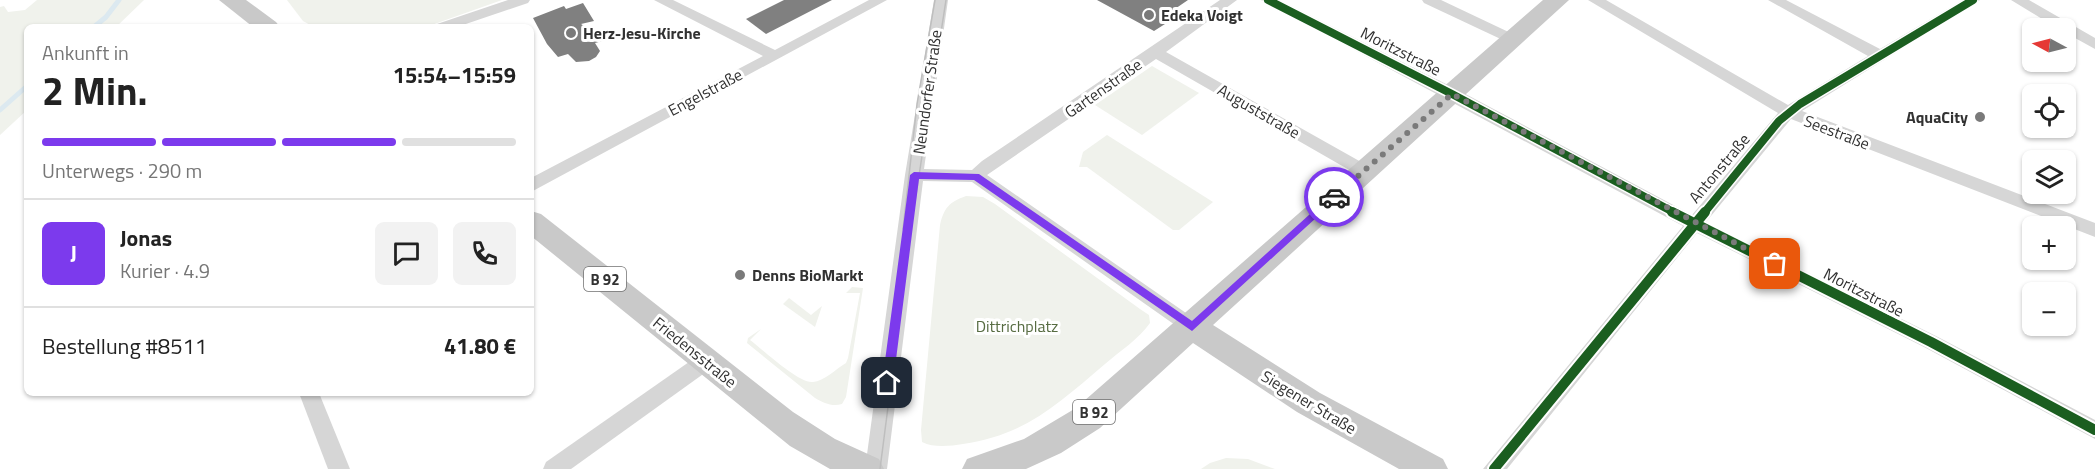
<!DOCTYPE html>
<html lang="de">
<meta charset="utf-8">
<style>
body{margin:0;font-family:"Titillium Web",sans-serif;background:#f2f2f2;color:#222;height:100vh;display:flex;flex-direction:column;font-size:22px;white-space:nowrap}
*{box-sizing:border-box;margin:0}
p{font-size:20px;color:#767676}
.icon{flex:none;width:33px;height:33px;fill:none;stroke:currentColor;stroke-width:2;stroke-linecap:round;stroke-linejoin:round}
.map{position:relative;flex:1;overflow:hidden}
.side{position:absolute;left:24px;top:24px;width:510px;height:372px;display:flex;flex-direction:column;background:#fff;border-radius:9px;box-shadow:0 2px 4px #0004}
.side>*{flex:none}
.needle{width:39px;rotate:277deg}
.buttons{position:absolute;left:2022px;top:18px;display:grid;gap:12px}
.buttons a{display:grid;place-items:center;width:54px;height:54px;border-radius:9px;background:#fff;box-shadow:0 2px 4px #0004;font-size:30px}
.pin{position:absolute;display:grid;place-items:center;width:51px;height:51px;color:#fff;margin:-26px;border-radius:12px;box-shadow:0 3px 9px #0006}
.courier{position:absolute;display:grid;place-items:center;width:60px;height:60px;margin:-30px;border:4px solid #7c3aed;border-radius:50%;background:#fff;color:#222;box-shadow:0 2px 8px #0007}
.summary em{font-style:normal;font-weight:700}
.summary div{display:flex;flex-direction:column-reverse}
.summary{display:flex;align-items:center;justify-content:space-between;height:102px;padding:0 18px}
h1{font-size:39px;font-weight:700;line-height:45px}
.bar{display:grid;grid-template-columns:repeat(4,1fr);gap:9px 6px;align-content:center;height:72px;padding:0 18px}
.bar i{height:8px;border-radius:4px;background:#e0e0e0}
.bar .on{background:#7c3aed}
.bar p{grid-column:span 4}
.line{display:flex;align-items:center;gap:15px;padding:0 18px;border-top:2px solid #e0e0e0}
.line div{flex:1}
.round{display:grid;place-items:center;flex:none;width:63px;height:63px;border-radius:9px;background:#f2f2f2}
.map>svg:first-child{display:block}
</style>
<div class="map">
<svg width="2095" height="469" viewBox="0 0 2095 469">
<rect width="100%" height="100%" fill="#fff"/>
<!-- green -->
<g fill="#f0f2ec">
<path d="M37 0H144L116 27H27V110L0 135V7L4 6 8 12 25 10Z"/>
<path d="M287 0H502L426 27H314L303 21Z"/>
<path d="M1152 66 1199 93 1142 135 1095 105Z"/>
<path d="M1107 135 1213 202 1179 230H1173L1087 167H1079L1083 152Z"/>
<path d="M966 196 983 197 995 204 1140 309 1149 315 1150 323C1139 339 1120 351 1105 364 1059 403 1026 435 963 444 950 446 934 448 922 442L921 430 940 225C944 208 949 202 966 196Z"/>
<path d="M852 287 863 288 846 397 842 404C832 407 824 403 815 398L747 343 748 338 761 329 750 340C762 349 799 384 813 382 824 381 836 369 846 363L848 358 860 293H846Z"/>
<path d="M789 298 811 315 822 306 815 327 783 304Z"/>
<path d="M1226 458 1248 459 1275 469H1201L1210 463Z"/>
</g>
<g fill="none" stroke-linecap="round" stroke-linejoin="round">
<!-- stream -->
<g stroke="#dce9f0" stroke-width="5">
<path d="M94 27 106 17 119 0"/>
<path d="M0 110 27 86"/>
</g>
</g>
<!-- building -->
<g fill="#808080">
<path d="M784 0H832L766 34 746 19Z"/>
<path d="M1097 0H1188L1169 13 1176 17 1154 31Z"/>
<path d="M583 3 594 21 581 24 606 40 595 43 600 51 596 57 589 61 576 62 568 54 558 57 547 44 533 18 564 6 566 9Z"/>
</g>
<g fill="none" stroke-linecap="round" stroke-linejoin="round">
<!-- minor -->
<g fill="#d6d6d6" fill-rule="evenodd">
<path d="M508 0H530L528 3 457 27H434L437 24Z"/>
<path d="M654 0H673L775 50 869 0H887L531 192V178L763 56Z"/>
<path d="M934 0H948L924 169 972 170 982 161 1220 0H1237L1166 52 1370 167 1373 171 1370 175H1358L1156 59 987 175 1199 322 1202 327 1199 332 1192 335 1185 332 972 182 923 181 887 469H865L905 175Z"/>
<path d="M1261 0H1279L1458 90 1692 215 1778 113 1588 0H1606L1788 105 1868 56 1768 0H1786L1880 49 1963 0H1980L1802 111 2095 223V237L1791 119 1706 222 1938 337 2095 420V439L1924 347 1697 233 1507 469H1483L1683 226Z"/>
<path d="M1422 0H1441L1517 36 1520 39 1517 42H1507L1424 3Z"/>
<path d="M2011 0H2029L2095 38V49L2066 33V28H2057Z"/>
<path d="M706 353 713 355 716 361 713 367 571 469H543L546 462 699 355Z"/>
<path d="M299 393H319L350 469H328Z"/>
</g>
<!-- primary -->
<g fill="#c9c9c9" fill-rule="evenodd">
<path d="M219 0H246L276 22 280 27H253Z"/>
<path d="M1543 0H1569L1213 325 1320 393 1443 459 1448 469H1399L1297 412 1193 343 1100 428 1061 453 1026 469H962L967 459 1024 439 1076 408Z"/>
<path d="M531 211 541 214 793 412 835 439 879 459 884 469H830L790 446 531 236Z"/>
</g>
<!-- tram -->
<g stroke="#bebebe" stroke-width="1.5">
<path d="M903 229 917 104 935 0"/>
<path d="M880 469 912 221 946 0"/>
</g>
<defs>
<g id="cycleway-far1">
<path d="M1268 0 1452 94 1675 213"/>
<path d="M1704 213 1779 121 1800 104 1973 0"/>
</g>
<g id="cycleway">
<path d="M1672 212 1931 342 2095 430"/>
<path d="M1494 469 1705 212"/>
</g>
</defs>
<!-- cycleway-far1 casing -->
<use href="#cycleway-far1" stroke="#fff" stroke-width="11"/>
<!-- cycleway casing -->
<use href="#cycleway" stroke="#fff" stroke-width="14"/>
<!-- cycleway-far1 -->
<use href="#cycleway-far1" stroke="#1b5e20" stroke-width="8"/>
<!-- cycleway -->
<use href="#cycleway" stroke="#1b5e20" stroke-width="10"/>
</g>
<!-- route -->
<path fill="#7c3aed" d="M914 172 979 174 1192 321 1331 195 1334 194 1339 197 1192 331 974 180 919 179 893 383 887 387 882 383 910 175Z"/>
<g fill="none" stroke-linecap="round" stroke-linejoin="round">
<!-- done -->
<path stroke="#7a7a7a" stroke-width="6" stroke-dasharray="0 10.8" d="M1334 197 1452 94 1775 264"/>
</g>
<!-- markers -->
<g fill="#7a7a7a" stroke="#fff" stroke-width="2">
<circle cx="1149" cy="15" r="6"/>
<circle cx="571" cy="33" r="6"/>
<circle cx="1980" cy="117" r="6"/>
<circle cx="740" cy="275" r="6"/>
</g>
<g text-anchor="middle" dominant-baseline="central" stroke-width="6" stroke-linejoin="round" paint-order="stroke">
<!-- shield labels -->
<g fill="#fff" stroke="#707070" stroke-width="1.5">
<rect x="584" y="267" width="42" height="24" rx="4.5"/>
<rect x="1073" y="400" width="42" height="24" rx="4.5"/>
</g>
<g font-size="15" font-weight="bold" fill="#323232">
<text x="605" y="279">B 92</text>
<text x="1094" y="412">B 92</text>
</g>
<!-- poi labels -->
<g font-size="16" font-weight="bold" fill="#323232" stroke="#fff" text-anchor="start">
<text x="1161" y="15">Edeka Voigt</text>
<text x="583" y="33">Herz-Jesu-Kirche</text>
<text x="1968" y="117" text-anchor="end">AquaCity</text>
<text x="752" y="275">Denns BioMarkt</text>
</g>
<!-- street labels -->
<g font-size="16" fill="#323232" stroke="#fff">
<text transform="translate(1401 51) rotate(27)">Moritzstraße</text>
<text transform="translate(1103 88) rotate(-35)">Gartenstraße</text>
<text transform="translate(705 92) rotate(-28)">Engelstraße</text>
<text transform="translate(927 92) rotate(-82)">Neundorfer Straße</text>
<text transform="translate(1259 111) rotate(30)">Auguststraße</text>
<text transform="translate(1837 132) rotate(21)">Seestraße</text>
<text transform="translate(1719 168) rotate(-50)">Antonstraße</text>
<text transform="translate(1864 292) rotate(27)">Moritzstraße</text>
<text transform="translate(695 352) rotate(39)">Friedensstraße</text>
<text transform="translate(1309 402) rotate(31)">Siegener Straße</text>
</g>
<!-- park labels -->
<g font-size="16" fill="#576c42" stroke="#fff">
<text x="1017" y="326">Dittrichplatz</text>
</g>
</g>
</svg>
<div class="buttons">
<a><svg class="needle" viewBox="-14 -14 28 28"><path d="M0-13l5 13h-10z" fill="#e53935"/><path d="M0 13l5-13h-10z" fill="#767676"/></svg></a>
<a><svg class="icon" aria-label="locate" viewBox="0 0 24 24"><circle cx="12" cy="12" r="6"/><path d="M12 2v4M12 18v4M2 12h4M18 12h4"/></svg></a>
<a><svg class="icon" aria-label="layers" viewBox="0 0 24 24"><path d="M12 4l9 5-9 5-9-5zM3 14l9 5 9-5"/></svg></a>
<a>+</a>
<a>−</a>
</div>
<div class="pin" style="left:1775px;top:264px;background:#ea580c"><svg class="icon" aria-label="bag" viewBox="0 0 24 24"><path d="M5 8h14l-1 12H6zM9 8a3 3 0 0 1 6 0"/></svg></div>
<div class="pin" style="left:887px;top:383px;background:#1f2937"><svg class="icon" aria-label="home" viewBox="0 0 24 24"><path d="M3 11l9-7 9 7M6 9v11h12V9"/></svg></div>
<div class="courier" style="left:1334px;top:197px"><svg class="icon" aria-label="car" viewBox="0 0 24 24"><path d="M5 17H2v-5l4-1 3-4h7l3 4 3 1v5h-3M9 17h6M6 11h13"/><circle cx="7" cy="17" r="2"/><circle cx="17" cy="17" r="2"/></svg></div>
<section class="side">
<div class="summary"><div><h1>2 Min.</h1><p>Ankunft in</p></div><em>15:54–15:59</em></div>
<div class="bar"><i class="on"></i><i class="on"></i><i class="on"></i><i></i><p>Unterwegs · 290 m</p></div>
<div class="line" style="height:108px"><b class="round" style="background:#7c3aed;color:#fff">J</b><div><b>Jonas</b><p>Kurier · 4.9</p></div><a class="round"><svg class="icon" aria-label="chat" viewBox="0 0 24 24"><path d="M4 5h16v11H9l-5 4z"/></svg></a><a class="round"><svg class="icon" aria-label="phone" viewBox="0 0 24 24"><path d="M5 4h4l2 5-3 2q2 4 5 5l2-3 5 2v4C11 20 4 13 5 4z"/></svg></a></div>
<div class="line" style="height:78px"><div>Bestellung #8511</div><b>41.80 €</b></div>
</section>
</div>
